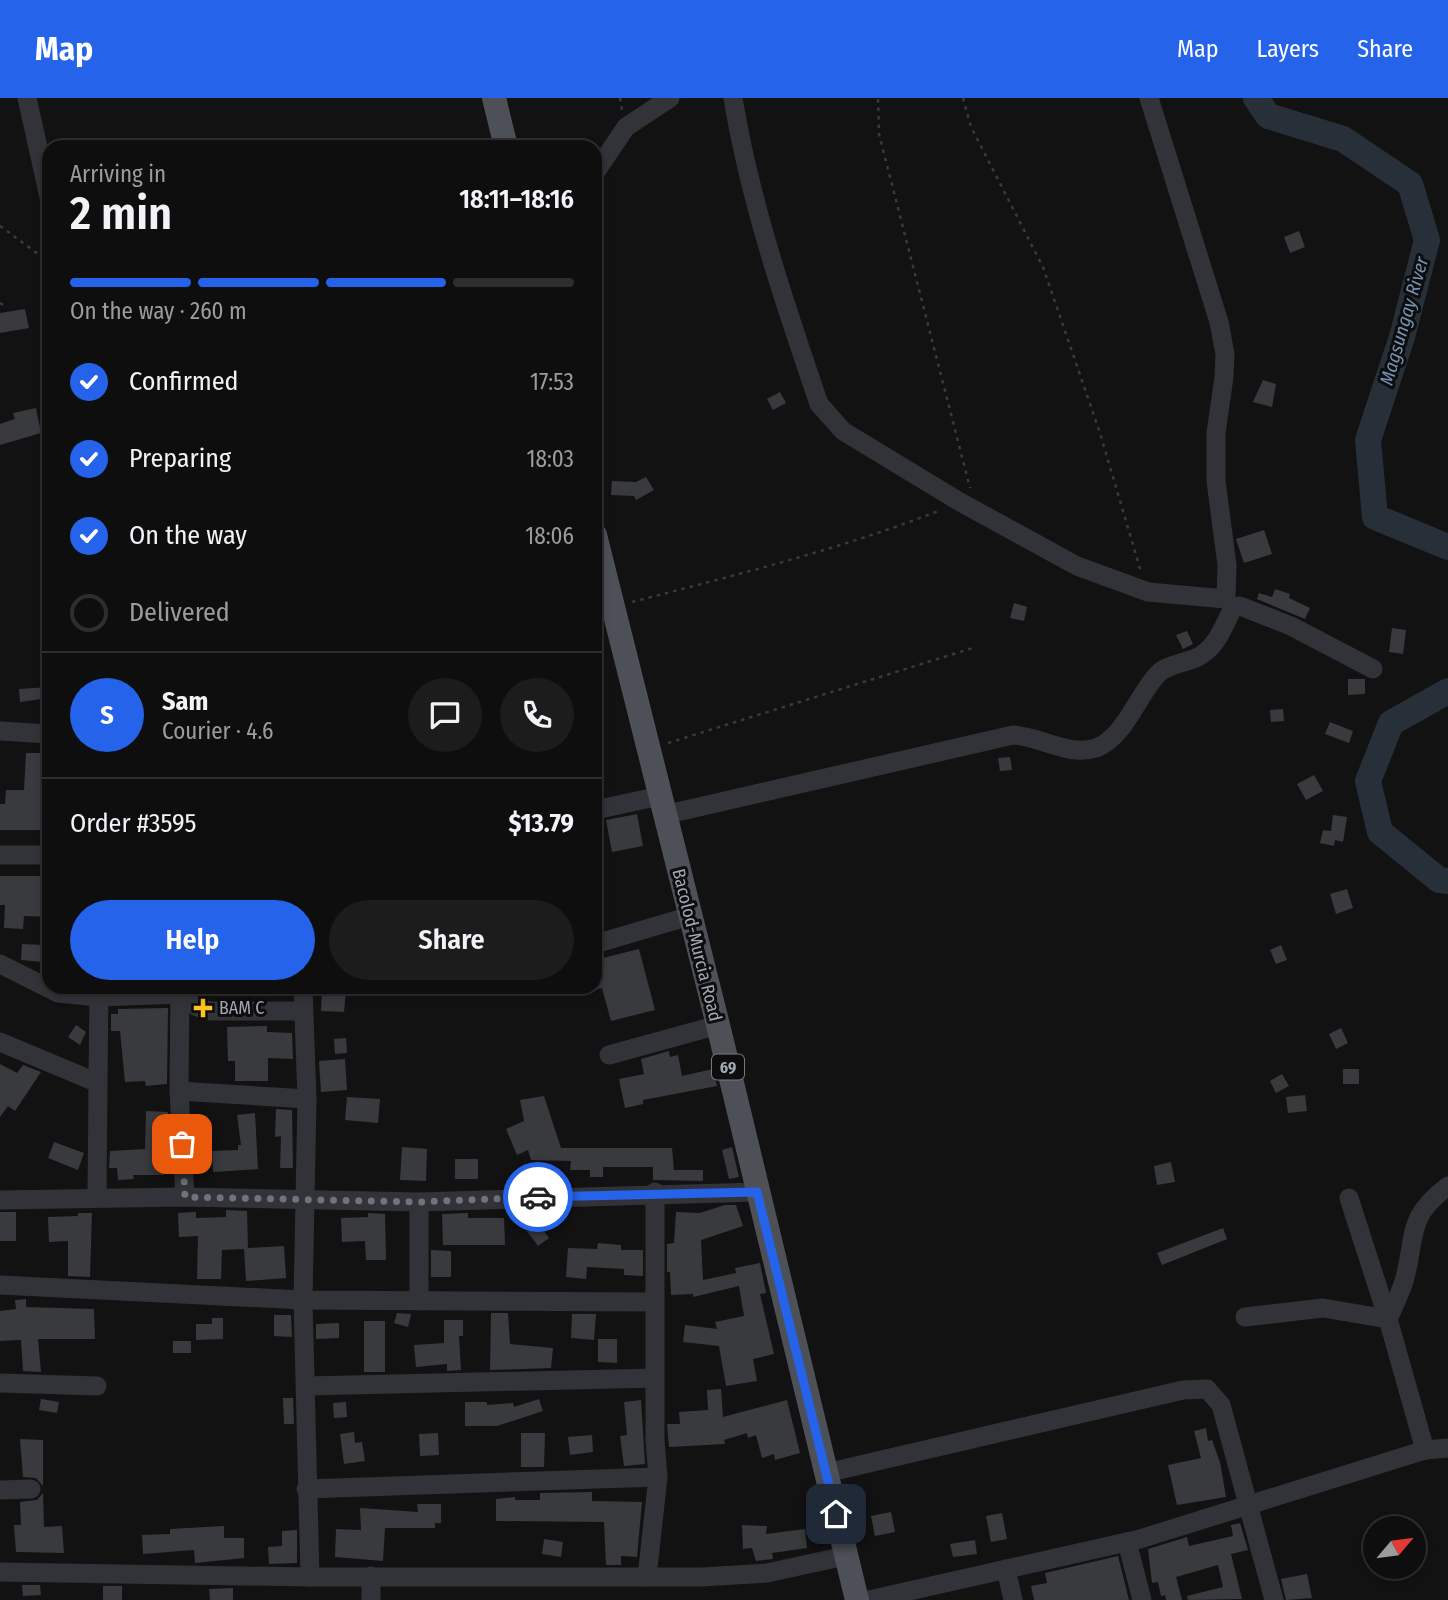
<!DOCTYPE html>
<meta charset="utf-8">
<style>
body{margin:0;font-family:"Fira Sans Condensed",sans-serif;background:#1c1c1c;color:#f1f3f6;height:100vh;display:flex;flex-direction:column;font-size:26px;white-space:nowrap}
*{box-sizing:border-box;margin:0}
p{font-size:23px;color:#9b9c9e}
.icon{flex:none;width:38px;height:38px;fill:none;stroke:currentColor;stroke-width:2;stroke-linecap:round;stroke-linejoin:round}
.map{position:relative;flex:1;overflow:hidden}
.side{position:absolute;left:42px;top:42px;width:560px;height:854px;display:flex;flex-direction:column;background:#0e0e0e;border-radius:21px;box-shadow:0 4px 10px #0003,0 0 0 2px #2e2e2e}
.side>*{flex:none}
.needle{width:46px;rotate:61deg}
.tools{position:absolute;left:1363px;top:1418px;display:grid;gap:14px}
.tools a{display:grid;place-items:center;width:63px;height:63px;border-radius:50%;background:#0e0e0e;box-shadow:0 4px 10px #0003,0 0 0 2px #2e2e2e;font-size:35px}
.pin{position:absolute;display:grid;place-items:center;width:60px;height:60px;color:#fff;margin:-30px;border-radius:14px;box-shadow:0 4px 10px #0006}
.courier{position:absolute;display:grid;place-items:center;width:70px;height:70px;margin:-35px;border:5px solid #2563eb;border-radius:50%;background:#fff;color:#222;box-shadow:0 2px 9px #0007}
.head em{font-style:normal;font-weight:600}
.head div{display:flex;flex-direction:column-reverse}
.head{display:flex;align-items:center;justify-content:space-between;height:119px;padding:0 28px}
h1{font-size:46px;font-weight:600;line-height:52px}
.bar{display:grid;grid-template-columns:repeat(4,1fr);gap:10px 7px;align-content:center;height:84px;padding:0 28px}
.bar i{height:9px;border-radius:5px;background:#2e2e2e}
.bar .on{background:#2563eb}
.bar p{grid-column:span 4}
.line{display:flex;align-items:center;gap:18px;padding:0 28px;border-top:2px solid #2e2e2e}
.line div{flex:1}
.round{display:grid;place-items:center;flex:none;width:74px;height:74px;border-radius:37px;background:#1c1c1c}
ol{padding:0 28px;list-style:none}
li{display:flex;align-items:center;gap:21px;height:77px}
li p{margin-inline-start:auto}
li .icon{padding:7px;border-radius:50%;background:#2563eb;color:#fff;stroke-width:4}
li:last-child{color:#9b9c9e}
li i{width:38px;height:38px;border:4px solid #2e2e2e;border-radius:50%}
.primary-button{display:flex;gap:14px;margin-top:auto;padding:14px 28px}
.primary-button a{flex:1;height:80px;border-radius:42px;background:#2563eb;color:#fff;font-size:28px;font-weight:600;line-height:80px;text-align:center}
.primary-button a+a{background:#1c1c1c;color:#f1f3f6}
header{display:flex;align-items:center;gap:42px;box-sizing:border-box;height:98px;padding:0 35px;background:#2563eb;color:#fff}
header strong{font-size:33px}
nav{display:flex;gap:38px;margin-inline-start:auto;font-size:24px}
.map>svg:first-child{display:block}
</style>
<header>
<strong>Map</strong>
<nav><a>Map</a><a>Layers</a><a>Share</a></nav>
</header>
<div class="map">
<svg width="1448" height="1502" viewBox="0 0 1448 1502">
<rect width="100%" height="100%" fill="#121213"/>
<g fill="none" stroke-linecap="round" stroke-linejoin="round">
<!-- river -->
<g stroke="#272f38" stroke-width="26">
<path d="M1256 0 1268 18 1343 41 1410 86 1427 142 1402 239 1368 342 1375 419 1448 449"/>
<path d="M1448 593 1391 625 1368 683 1380 734 1439 782 1448 783"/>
</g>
</g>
<!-- building -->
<g fill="#393a3e">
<path d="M1299 133 1305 149 1290 155 1284 139Z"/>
<path d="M25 211 29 230 0 235V215Z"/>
<path d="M1263 282 1276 286 1272 309 1253 304Z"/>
<path d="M780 294 786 305 773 312 767 301Z"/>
<path d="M36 310 41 335 0 347V326L15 321 13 315Z"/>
<path d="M646 379 654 392 636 402 634 398 611 397 612 383 636 384Z"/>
<path d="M1264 432 1272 456 1244 465 1236 441Z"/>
<path d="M1275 491 1290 496 1289 500 1310 510 1305 521 1257 501 1259 495 1272 499Z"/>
<path d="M1014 505 1027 509 1024 523 1010 520Z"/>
<path d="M1392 530 1406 532 1403 556 1389 554Z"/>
<path d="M1187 533 1193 546 1183 551 1176 537Z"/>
<path d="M1348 581H1365V596L1348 597Z"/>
<path d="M49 589V600L20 604 19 591Z"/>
<path d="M1283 611 1284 623 1271 624 1270 612Z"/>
<path d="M1330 624 1353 633 1349 645 1325 636Z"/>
<path d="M26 655H42V691H49V732H0V706H5L6 692H24Z"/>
<path d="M1010 659 1012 672 1000 673 998 660Z"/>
<path d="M1314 677 1323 693 1306 702 1297 686Z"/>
<path d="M637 716 643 748 612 754 606 722Z"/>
<path d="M1333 717 1347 719 1343 744 1335 742 1334 748 1320 745 1323 732 1331 733Z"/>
<path d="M0 778H49V819L24 818 23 831 4 830 5 807H0Z"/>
<path d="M1347 791 1353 810 1336 816 1330 796Z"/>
<path d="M22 846 44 847 43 864 21 862Z"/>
<path d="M1281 847 1287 862 1276 866 1270 852Z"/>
<path d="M639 851 655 912 611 923 602 890 595 892V862Z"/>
<path d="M322 890 346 891 344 914 321 913Z"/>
<path d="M168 910 167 986 146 988 145 983 125 984 120 933H111V916H118V911Z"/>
<path d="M76 927 86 934 80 947 68 939Z"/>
<path d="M267 928V934L292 935 293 961 268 960V983H235V963H228L227 929Z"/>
<path d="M1341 930 1348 945 1336 951 1329 936Z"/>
<path d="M346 940 347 955 335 956 334 941Z"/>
<path d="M669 953 670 959 678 957 682 978 713 971 717 988 643 1002V1006L625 1010 619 981 644 976 641 961Z"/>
<path d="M345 961 347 992 321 994 319 963Z"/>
<path d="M0 966 17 975 23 967 41 974 15 1013 8 1008 0 1019Z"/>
<rect x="1343" y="971" width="16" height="15"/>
<path d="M1282 976 1289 988 1276 995 1270 983Z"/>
<path d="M1305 997 1307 1013 1288 1015 1286 999Z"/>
<path d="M544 998 561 1050H672L674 1072H703V1083L653 1082V1069H603V1079H590V1072H570L571 1063 531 1062 528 1052 517 1057 506 1031 524 1023 520 1002Z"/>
<path d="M347 999 380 1001 378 1025 345 1022Z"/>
<path d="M276 1011 292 1012 293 1070H280L281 1038 275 1039Z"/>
<path d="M146 1013 168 1014 164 1077H133L134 1081 118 1082 117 1070H109L110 1053 145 1051Z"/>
<path d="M255 1015 258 1071 213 1074 212 1053 238 1052V1047H241L237 1017Z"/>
<path d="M54 1044 84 1055 78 1072 48 1060Z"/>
<path d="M402 1049 427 1051 426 1083 400 1082Z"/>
<path d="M732 1049 739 1079 729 1081 722 1052Z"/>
<rect x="455" y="1061" width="23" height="20"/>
<path d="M1171 1064 1175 1084 1157 1087 1154 1068Z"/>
<path d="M725 1107H736L743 1128 701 1142 703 1182 736 1175 735 1170 760 1165 766 1195 760 1196 774 1256 753 1261 757 1283 726 1288 719 1248 683 1244 685 1227 717 1231 715 1224 744 1218 739 1188 693 1199V1196L671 1197 670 1174H667V1146L674 1145 676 1114 700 1115Z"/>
<path d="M226 1112 247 1113 248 1150 284 1148 286 1180 246 1183 244 1151 222 1152 221 1181H197L198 1138 179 1139 178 1115 196 1114V1120L226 1119Z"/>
<path d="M529 1113 549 1140 538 1148 518 1121Z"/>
<rect x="0" y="1114" width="16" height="29"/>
<path d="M78 1115H92L90 1179 68 1178V1143L49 1144 48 1119 78 1118Z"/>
<path d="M368 1115 385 1116 386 1162H366L365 1143 342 1144 341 1120 368 1119Z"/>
<path d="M468 1115V1120H504L505 1147H443L442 1116Z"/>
<path d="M1223 1130 1227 1141 1162 1167 1157 1155Z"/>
<path d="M598 1145 621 1147V1152H643V1178L624 1177V1171L587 1169 586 1181 566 1179 568 1150 597 1151Z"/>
<path d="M431 1152 451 1153V1179H431Z"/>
<path d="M26 1201V1209L94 1211 95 1241H38L41 1274 23 1273 21 1242 0 1243V1213L16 1211 15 1202Z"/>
<path d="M397 1215 411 1216 408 1229 394 1225Z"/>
<path d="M491 1215H508L510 1246 553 1250 551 1270 490 1272Z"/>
<path d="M572 1216H596L594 1242 571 1240Z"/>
<path d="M274 1217H291L292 1239 274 1238Z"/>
<path d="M212 1220H223V1241L196 1242V1226H212Z"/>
<path d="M444 1222H463V1238H459L461 1272 447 1273V1266L416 1269 414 1247 444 1245Z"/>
<rect x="364" y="1223" width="21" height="51"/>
<path d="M339 1225V1240L316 1241V1226Z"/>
<path d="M598 1241H617V1265L598 1264Z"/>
<rect x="173" y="1243" width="18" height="12"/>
<path d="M721 1291 723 1319 787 1302 800 1355 775 1362 774 1356 762 1360 756 1337 748 1340 747 1335 724 1342 725 1346 669 1349 667 1326H680L679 1314 708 1312 707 1292Z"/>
<path d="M283 1300H293L294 1326H284Z"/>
<path d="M41 1301 59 1304 57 1315 39 1312Z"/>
<path d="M539 1301 543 1313 497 1328H465V1304H487V1307L513 1305 514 1309Z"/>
<path d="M641 1302 645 1366 624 1368 620 1338 627 1337 624 1304Z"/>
<path d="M346 1304 347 1319 334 1320 333 1305Z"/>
<path d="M1206 1330 1208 1343 1212 1342 1220 1364 1226 1399 1177 1407 1168 1367 1201 1360 1194 1333Z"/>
<path d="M354 1334 355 1345 362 1344 365 1363 344 1366 340 1336Z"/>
<path d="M438 1335 439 1357 420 1358 419 1336Z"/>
<path d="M521 1335H545L544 1369H521Z"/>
<path d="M592 1337 593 1354 570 1357 568 1339Z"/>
<path d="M20 1341 43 1342V1388L36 1380 23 1379Z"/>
<path d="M592 1394V1403L642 1404 637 1459 621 1458V1467H606L604 1424 496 1423V1401L515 1399V1402H540V1395Z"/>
<path d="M43 1395 44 1429 62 1428 64 1455 16 1454 14 1427H21L20 1404 37 1402Z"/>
<path d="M417 1406H441V1425H435V1430H385L383 1463 335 1459 336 1431 361 1432 360 1410 418 1414Z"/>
<path d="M891 1414 895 1434 875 1438 871 1418Z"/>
<path d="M1002 1415 1007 1441 991 1444 986 1418Z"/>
<path d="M1240 1425 1248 1452 1231 1456 1242 1501 1188 1502 1187 1498 1223 1489 1218 1467 1176 1479 1182 1502H1166L1165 1497 1161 1498 1158 1484 1152 1485 1148 1451 1187 1439 1189 1448 1233 1438 1231 1427Z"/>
<path d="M742 1427 767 1428 766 1436 805 1431 807 1450 772 1455 773 1461 756 1463 752 1450 743 1451Z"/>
<path d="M224 1428V1440H244V1460L195 1465 194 1452 143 1456 142 1437 170 1436V1431Z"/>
<path d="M297 1432V1465L269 1466 268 1449 282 1448V1433Z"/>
<path d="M544 1441 563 1444 561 1459 542 1456Z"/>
<path d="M975 1442 977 1456 953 1459 950 1446Z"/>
<path d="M1118 1458 1129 1502H1034L1031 1488 1047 1485 1045 1475Z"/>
<path d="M1307 1476 1312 1500 1286 1502 1281 1481Z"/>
<path d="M22 1487H40L41 1497 23 1498Z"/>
<rect x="103" y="1488" width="19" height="14"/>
<path d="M233 1490V1502H210L209 1491Z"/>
</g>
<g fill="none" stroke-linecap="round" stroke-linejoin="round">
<!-- path -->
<g stroke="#383a40" stroke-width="2.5" stroke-dasharray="3.5 5" stroke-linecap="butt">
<path d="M620 0 622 12"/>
<path d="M963 0 971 29 1043 169 1100 335 1141 474"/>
<path d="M878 1 879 36 970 390"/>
<path d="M0 128 49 164"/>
<path d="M0 205 7 209"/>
<path d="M632 504C736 477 841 451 941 412"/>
<path d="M668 645 976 549"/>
</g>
<!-- minor -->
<g stroke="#323339" stroke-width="19">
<path d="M27 0 49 99"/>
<path d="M733 0C750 104 785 206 819 306L843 333 960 404 1077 468 1148 494 1226 501 1227 467 1216 383V335L1224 279 1225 256 1219 224 1149 0"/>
<path d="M595 75 626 29 670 0"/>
<path d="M0 633 49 636"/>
<path d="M595 712 660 698"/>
<path d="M664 717 1013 637C1040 638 1068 659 1096 650 1124 640 1138 597 1157 577 1165 567 1184 565 1196 560 1217 550 1223 529 1233 510L1240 508 1291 528 1373 571"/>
<path d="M0 757H49"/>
<path d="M595 846 690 818"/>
<path d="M0 866 58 895 99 899 180 896 197 909 210 913H303"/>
<path d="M180 889 179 993 185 1099"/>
<path d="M303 889 307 1001 303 1202 310 1479"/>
<path d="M0 944 98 985 97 1099"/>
<path d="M609 957 718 927"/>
<path d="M98 985 99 889"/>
<path d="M179 993 307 1001"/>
<path d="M1349 1100 1388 1221 1425 1352"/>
<path d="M0 1102 185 1099 419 1104 757 1094"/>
<path d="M419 1104V1203"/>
<path d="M0 1187 303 1202 654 1204"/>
<path d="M1245 1219 1323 1210 1388 1221C1394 1208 1401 1194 1405 1180 1416 1135 1407 1119 1448 1088"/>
<path d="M0 1285 97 1288"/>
<path d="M307 1288 655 1280"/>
<path d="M826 1375 1183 1292 1207 1291 1221 1307 1274 1502"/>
<path d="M306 1391 658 1379"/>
<path d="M0 1392 31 1391"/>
<path d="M1127 1444 1142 1502"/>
<path d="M1006 1471 1013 1502"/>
<path d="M0 1474 310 1479H702L767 1475 845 1458"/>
<path d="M371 1478V1502"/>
<path d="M647 1479 658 1379 655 1342V1094"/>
<path d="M869 1502 1140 1441 1425 1352 1448 1350"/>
</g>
<!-- major -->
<g stroke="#4e5058" stroke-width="24">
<path d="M494 0 506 49"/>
<path d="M595 437 718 927 857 1502"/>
</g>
</g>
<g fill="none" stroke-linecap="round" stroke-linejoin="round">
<!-- done -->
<path stroke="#70727c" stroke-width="7" stroke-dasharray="0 12.6" d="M182 1046 185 1099 419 1104 538 1099"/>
<!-- route -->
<path stroke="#2563eb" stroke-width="9" d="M538 1099 757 1094 836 1416"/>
</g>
<!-- markers -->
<path fill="#fdc320" stroke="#0d0d0e" stroke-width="2.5" d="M199.5 899.5h7v7h7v7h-7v7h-7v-7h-7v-7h7z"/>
<g text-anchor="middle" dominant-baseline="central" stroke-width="6" stroke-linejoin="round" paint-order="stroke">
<!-- shield labels -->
<rect fill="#0d0d0e" stroke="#757883" stroke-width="2" x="712" y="956.5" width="32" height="25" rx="5"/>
<g font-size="16" font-weight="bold" fill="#a2a6b5">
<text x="728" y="969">69</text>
</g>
<!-- street labels -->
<g font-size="18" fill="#a2a6b5" stroke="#0d0d0e">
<text transform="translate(697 847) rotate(76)">Bacolod-Murcia Road</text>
</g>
<!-- poi labels -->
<g font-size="18" fill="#a2a6b5" stroke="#0d0d0e" text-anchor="start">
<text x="219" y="910">BAM C</text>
</g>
<!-- water labels -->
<g font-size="19" font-style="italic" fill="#7692b3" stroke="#0d0d0e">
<text transform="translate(1404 223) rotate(-74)">Magsungay River</text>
</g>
</g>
</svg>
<div class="tools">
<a><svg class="needle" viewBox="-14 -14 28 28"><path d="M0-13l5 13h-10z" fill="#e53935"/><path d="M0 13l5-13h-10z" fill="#9b9c9e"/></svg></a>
</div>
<div class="pin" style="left:182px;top:1046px;background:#ea580c"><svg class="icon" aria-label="bag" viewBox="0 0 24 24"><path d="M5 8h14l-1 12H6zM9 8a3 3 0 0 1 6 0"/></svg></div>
<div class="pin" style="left:836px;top:1416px;background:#1f2937"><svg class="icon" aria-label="home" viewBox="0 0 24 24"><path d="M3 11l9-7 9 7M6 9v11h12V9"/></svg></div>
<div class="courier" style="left:538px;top:1099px"><svg class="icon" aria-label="car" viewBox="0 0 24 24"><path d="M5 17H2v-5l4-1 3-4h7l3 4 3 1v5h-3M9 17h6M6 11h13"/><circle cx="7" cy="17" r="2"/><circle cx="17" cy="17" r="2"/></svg></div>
<section class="side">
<div class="head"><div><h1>2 min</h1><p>Arriving in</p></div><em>18:11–18:16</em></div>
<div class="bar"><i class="on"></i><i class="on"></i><i class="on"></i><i></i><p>On the way · 260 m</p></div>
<ol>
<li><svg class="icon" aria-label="check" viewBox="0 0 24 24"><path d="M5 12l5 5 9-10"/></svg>Confirmed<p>17:53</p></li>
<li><svg class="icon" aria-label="check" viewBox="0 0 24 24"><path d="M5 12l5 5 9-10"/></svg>Preparing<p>18:03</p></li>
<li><svg class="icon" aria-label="check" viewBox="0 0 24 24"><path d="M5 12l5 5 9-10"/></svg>On the way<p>18:06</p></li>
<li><i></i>Delivered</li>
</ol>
<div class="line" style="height:126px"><b class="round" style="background:#2563eb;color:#fff">S</b><div><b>Sam</b><p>Courier · 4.6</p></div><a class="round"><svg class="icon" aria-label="chat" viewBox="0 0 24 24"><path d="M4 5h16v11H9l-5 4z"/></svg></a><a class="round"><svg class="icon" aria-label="phone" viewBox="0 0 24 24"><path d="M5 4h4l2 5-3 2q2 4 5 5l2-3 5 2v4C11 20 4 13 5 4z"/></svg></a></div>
<div class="line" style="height:91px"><div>Order #3595</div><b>$13.79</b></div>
<div class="primary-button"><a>Help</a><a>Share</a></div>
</section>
</div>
